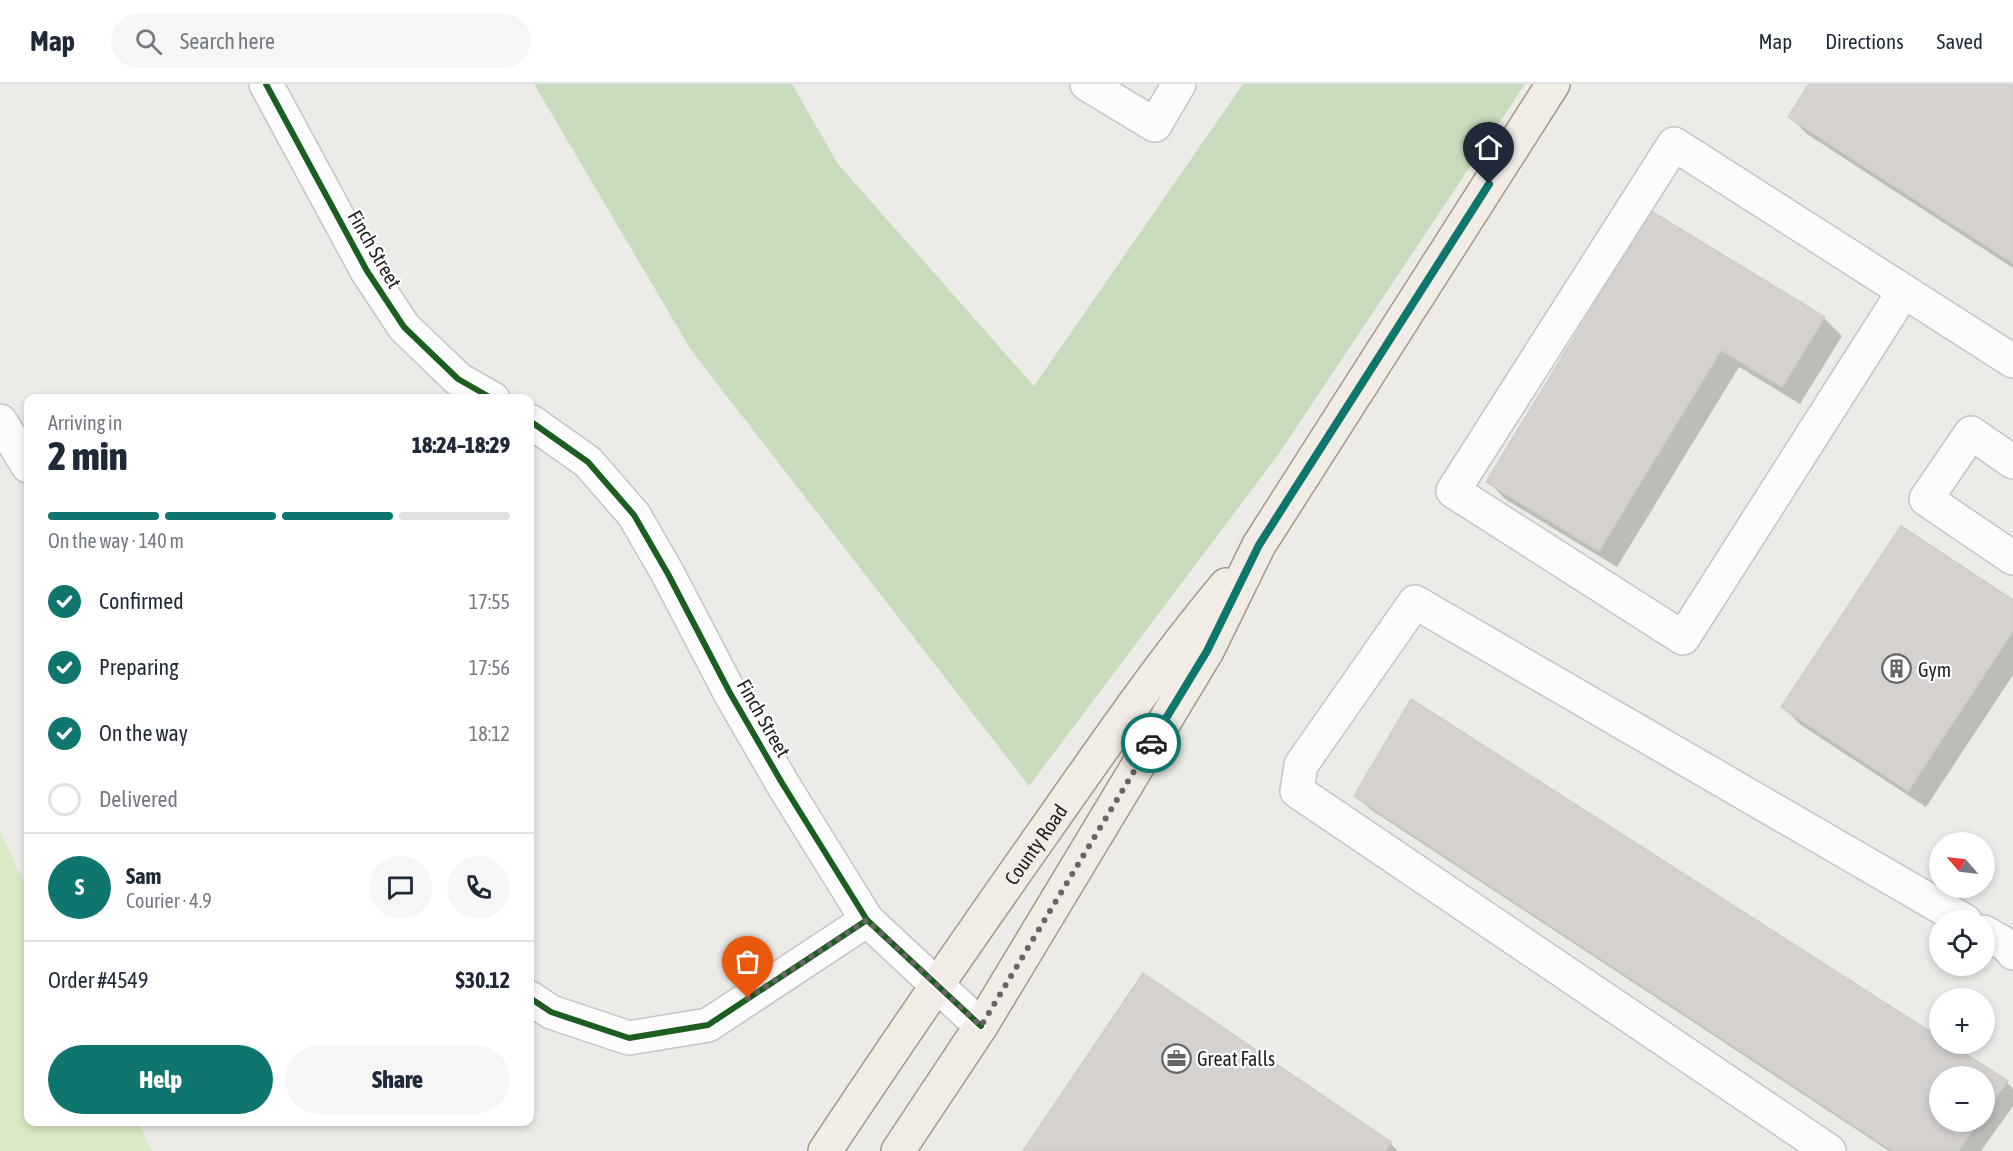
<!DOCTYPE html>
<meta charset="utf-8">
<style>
body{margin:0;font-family:"Asap Condensed",sans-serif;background:#f6f6f7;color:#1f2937;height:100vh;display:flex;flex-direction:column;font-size:22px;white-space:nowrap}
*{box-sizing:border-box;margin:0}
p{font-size:20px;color:#747a83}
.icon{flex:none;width:33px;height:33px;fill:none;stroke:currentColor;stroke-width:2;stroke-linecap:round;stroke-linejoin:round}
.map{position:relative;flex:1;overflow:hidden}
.sheet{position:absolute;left:24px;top:310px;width:510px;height:732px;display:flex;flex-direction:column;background:#fff;border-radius:12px;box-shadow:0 3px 9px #0003}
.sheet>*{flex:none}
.needle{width:39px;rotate:298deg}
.buttons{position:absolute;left:1929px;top:748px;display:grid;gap:12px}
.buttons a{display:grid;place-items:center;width:66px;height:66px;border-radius:50%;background:#fff;box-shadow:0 3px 9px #0003;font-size:30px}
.pin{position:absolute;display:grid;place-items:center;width:51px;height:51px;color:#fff;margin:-62px -26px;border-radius:50% 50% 50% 0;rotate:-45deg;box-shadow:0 0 6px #0007}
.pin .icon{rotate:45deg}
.courier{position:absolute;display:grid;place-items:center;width:60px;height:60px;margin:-30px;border:4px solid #0f766e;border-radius:50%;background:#fff;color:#222;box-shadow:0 2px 8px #0007}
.head em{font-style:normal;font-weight:800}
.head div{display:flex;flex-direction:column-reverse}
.head{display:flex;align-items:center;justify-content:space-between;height:102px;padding:0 24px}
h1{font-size:39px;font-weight:800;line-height:45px}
.bar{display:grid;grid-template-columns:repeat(4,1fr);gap:9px 6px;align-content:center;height:72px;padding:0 24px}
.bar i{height:8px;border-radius:4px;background:#e0e1e3}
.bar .selected{background:#0f766e}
.bar p{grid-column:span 4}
.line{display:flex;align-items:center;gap:15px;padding:0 24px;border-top:2px solid #e0e1e3}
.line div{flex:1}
.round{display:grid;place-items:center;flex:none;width:63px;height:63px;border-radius:32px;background:#f6f6f7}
ol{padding:0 24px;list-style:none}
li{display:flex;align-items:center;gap:18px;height:66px}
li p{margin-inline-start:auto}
li .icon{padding:6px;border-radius:50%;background:#0f766e;color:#fff;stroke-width:4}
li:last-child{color:#747a83}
li i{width:33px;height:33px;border:3px solid #e0e1e3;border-radius:50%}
.action{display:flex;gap:12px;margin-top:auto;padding:12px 24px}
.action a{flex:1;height:69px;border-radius:36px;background:#0f766e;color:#fff;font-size:24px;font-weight:800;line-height:69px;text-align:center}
.action a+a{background:#f6f6f7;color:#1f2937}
header{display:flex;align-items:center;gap:36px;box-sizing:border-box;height:84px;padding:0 30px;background:#fff;border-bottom:2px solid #e0e1e3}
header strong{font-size:28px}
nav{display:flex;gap:33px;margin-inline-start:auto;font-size:21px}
.search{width:420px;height:54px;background:#f6f6f7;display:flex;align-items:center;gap:15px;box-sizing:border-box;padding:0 21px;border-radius:33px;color:#747a83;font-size:22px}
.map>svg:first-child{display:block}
</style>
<header>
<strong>Map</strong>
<div class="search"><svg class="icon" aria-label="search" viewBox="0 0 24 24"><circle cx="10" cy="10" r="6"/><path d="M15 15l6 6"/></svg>Search here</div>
<nav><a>Map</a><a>Directions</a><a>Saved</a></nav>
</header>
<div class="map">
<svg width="2013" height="1067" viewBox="0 0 2013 1067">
<rect width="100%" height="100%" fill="#edebe8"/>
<!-- grass -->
<path fill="#d9ebc5" d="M0 747 28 807V1038H138L152 1067H0Z"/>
<!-- forest -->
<path fill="#c7dcbc" d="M534 0H792L838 80 1034 302 1243 0H1525L1278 371 1029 702 691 266Z"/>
<!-- shadow -->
<g fill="#0003" fill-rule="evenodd">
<path d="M1811 0H2013V184L1807 50 1790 33Z"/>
<path d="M1651 129 1824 234 1842 252 1800 320 1739 283 1617 483 1505 415 1488 397Z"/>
<path d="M2013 517V591L1926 723 1801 641 1783 623Z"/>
<path d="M1356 712 1940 960H1947L2007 998 2013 1005V1022L1981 1067H1889L1370 725ZM1940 993H1984V1038H1940Z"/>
<path d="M1143 892 1390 1059 1398 1067H1024Z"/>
</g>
<!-- building -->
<g fill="#d4d1cf" stroke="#d0cdc9" stroke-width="1.5">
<path d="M1809 0H2013V179L1788 33Z"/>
<path d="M1651 127 1825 233 1782 303 1721 266 1599 467 1486 398Z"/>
<path d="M1901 442 2013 516V547L1908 707 1781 623Z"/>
<path d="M1411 615 1940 954V960H1950L2008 997 1984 1030V993H1940V1038H1979L1958 1067H1893L1354 712Z"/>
<path d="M1143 889 1391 1058 1385 1067H1023Z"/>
</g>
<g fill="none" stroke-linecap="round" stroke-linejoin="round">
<defs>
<g id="minor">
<path d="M266 0 367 187 404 243 458 295 493 315"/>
<path d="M1087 0 1155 41 1179 0"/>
<path d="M1904 207 1683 554 1453 407 1674 60 2013 277"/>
<path d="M0 337 28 382"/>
<path d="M530 337 588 378 634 431 668 490 730 609 782 699 867 836 981 942"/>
<path d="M2013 378 1971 349 1926 415 2013 474"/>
<path d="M1984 848 2008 862 2013 869"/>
<path d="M530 914 551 928 629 954 708 941 867 836"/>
<path d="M1829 1067 1297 707 1301 681 1415 518 1965 837"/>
</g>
<g id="major">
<path id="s1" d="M825 1067C896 960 969 854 1043 749 1102 665 1160 580 1226 501"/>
<path d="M898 1067 981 942 1207 567 1259 461 1553 0"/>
</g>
</defs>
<!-- minor casing -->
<use href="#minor" stroke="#c6c5c4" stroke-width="36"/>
<!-- major casing -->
<use href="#major" stroke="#a39984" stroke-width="36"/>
<!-- minor -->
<use href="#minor" stroke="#fcfcfc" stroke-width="33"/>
<!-- major -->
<use href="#major" stroke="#f1ece5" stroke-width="33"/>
<defs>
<g id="cycleway">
<path d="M266 0 367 187 404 243 458 295 493 315"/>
<path d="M530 337 588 378 634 431 668 490 730 609 782 699 867 836 981 942"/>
<path d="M530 914 551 928 629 954 708 941 867 836"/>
</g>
</defs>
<!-- cycleway casing -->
<use href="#cycleway" stroke="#fff" stroke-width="10"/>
<!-- cycleway -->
<use href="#cycleway" stroke="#1b5e20" stroke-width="6"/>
</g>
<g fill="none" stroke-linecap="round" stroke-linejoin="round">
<!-- done -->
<path stroke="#676665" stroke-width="6" stroke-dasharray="0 10.8" d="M748 914 867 836 981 942 1151 659"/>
<!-- route -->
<path stroke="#0f766e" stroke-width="8" d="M1151 659 1207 567 1259 461 1489 100"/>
</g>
<!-- icons -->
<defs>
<symbol id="building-ring" viewBox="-11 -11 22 22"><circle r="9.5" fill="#fff" stroke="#676665" stroke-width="1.5"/><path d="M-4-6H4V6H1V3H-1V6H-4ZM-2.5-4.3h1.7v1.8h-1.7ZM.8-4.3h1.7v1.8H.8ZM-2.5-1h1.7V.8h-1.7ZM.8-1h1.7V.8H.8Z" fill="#676665"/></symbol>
<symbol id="office-ring" viewBox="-11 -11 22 22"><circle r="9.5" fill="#fff" stroke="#676665" stroke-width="1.5"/><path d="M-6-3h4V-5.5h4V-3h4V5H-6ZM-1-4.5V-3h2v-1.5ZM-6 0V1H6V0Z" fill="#676665"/></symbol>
</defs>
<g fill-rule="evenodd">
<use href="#building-ring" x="1880" y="568" width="33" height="33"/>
<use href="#office-ring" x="1160" y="958" width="33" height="33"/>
</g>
<g text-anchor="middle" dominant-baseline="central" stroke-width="4.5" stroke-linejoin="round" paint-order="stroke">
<!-- street labels -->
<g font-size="20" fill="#1f1f1f" stroke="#fff">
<text transform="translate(375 165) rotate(60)">Finch Street</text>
<text transform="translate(764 634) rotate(60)">Finch Street</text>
<text stroke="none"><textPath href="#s1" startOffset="372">County Road</textPath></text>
</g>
<!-- poi labels -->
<g font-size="20" fill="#1f1f1f" stroke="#fff" text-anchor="start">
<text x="1918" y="585">Gym</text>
<text x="1197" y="974">Great Falls</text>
</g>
</g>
</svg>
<div class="buttons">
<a><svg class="needle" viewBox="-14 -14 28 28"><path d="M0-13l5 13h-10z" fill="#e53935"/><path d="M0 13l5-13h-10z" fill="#747a83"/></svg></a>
<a><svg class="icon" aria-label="locate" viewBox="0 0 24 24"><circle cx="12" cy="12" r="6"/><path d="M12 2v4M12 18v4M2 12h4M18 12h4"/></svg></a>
<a>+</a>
<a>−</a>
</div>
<div class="pin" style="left:748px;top:914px;background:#ea580c"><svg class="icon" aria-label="bag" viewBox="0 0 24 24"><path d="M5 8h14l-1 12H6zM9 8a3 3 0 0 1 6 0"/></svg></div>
<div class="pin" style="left:1489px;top:100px;background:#1f2937"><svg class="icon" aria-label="home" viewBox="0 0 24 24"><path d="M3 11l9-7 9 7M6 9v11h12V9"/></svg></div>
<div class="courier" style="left:1151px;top:659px"><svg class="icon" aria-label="car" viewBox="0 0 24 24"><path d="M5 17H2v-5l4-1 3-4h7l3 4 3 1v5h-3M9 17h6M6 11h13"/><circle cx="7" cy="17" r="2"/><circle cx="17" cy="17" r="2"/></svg></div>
<section class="sheet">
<div class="head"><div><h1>2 min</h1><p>Arriving in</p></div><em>18:24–18:29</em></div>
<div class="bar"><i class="selected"></i><i class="selected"></i><i class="selected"></i><i></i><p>On the way · 140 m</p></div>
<ol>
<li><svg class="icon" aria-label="check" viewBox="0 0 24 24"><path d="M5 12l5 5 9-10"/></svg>Confirmed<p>17:55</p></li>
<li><svg class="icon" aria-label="check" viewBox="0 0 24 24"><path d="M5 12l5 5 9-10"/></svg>Preparing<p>17:56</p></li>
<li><svg class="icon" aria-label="check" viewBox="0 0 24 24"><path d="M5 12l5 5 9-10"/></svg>On the way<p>18:12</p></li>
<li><i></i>Delivered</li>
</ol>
<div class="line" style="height:108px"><b class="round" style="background:#0f766e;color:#fff">S</b><div><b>Sam</b><p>Courier · 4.9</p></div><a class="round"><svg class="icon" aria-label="chat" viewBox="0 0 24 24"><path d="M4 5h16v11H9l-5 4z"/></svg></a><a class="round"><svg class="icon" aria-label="phone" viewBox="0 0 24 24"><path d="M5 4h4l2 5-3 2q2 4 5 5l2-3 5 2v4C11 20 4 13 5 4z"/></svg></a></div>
<div class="line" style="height:78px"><div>Order #4549</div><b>$30.12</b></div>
<div class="action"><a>Help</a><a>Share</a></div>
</section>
</div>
